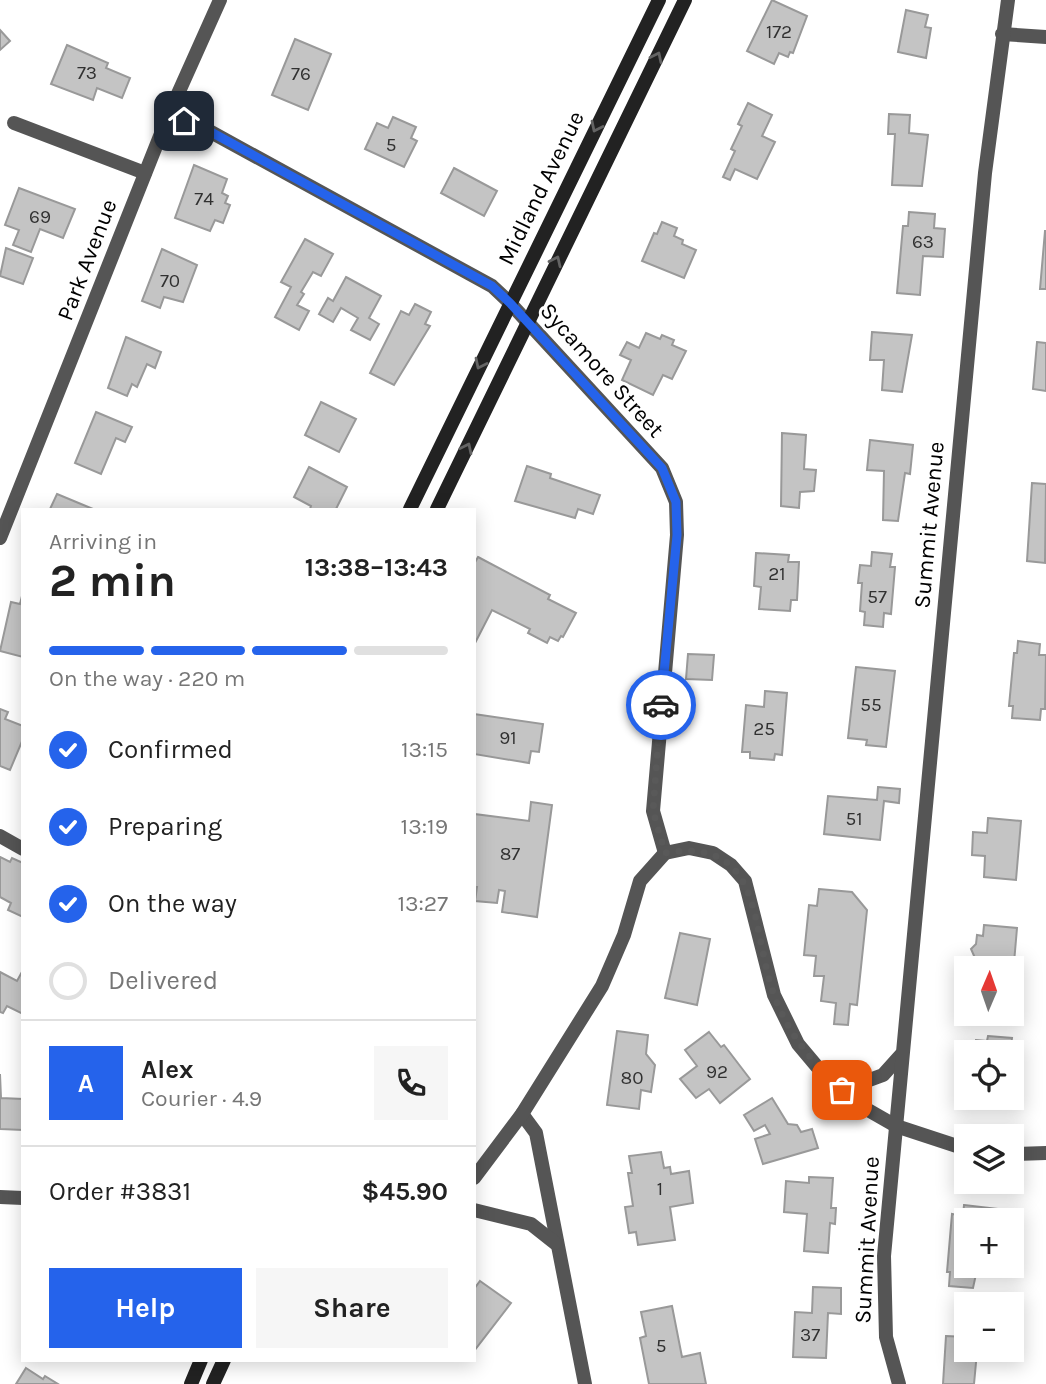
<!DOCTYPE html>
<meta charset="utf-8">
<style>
body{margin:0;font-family:Karla,sans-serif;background:#f6f6f6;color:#222;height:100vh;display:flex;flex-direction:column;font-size:26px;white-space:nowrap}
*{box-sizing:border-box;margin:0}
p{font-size:23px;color:#767676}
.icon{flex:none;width:38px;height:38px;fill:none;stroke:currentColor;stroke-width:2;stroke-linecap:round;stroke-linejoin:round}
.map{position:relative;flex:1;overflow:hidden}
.details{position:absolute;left:21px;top:508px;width:455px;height:854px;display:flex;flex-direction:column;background:#fff;border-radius:0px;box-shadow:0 4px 18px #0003}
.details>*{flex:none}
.needle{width:46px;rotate:2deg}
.tools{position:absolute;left:954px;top:956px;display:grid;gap:14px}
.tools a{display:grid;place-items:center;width:70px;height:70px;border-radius:0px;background:#fff;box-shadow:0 4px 18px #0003;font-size:35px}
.pin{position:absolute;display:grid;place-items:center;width:60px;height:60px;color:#fff;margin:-30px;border-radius:14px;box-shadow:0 4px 10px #0006}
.courier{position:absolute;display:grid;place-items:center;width:70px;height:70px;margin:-35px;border:5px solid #2563eb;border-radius:50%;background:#fff;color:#222;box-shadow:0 2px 9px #0007}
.head em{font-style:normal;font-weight:700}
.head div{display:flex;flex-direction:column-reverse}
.head{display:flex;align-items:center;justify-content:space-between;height:119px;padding:0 28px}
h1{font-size:46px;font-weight:700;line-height:52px}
.bar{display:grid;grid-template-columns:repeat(4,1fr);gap:10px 7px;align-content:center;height:84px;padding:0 28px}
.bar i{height:9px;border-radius:5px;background:#e0e0e0}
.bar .current{background:#2563eb}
.bar p{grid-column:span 4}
.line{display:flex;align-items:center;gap:18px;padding:0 28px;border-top:2px solid #e0e0e0}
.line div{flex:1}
.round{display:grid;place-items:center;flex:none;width:74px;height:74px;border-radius:0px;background:#f6f6f6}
ol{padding:0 28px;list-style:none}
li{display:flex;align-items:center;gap:21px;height:77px}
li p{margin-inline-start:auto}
li .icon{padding:7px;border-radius:50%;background:#2563eb;color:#fff;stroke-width:4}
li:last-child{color:#767676}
li i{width:38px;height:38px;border:4px solid #e0e0e0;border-radius:50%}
.button{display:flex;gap:14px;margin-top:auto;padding:14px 28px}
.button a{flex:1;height:80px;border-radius:0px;background:#2563eb;color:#fff;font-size:28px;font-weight:700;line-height:80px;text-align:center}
.button a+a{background:#f6f6f6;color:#222}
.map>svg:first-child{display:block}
</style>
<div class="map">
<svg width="1046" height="1384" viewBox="0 0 1046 1384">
<rect width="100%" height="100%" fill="#fff"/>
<!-- building -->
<g fill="#c4c4c4" stroke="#999" stroke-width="2">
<path d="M772 0 807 16 793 53 790 52 788 57 779 53 774 64 747 51Z"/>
<path d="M906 10 928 15 925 27 931 28 926 58 898 52Z"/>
<path d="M0 30 10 41 0 50Z"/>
<path d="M295 39 331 54 308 110 272 95Z"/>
<path d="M67 45 108 63 106 68 130 78 122 98 97 88 93 100 51 84Z"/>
<path d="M748 103 772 115 762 136 775 142 757 179 735 169 730 180 723 177 735 151 731 149 742 126 738 124Z"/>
<path d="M889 114 910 115 909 133 928 135 922 186 892 185 895 134H888Z"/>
<path d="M393 117 416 127 411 138 417 141 404 167 365 149 377 123 388 128Z"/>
<path d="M194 165 227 179 222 193 228 196 225 203 230 205 223 223 215 220 210 231 175 218Z"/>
<path d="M454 168 497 191 484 216 441 193Z"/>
<path d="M19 188 75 209 63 238 40 229 31 252 13 245 19 230 5 225Z"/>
<path d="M909 212 935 214 934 228 945 229 943 257 923 256 920 295 897 293 903 226H908Z"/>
<path d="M662 222 677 228 674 236 683 240 682 244 696 250 684 278 642 261 654 233 657 234Z"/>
<path d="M1045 231H1046V289H1040Z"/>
<path d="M305 239 333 254 321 276 313 272 301 292 304 294 297 305 309 311 299 330 275 317 291 287 281 282Z"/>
<path d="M6 248 33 258 23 284 0 276Z"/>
<path d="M162 249 197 265 183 302 164 297 160 308 142 301Z"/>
<path d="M346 277 381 296 369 318 379 324 370 340 351 330 358 318 341 308 333 322 319 314 328 298 333 301Z"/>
<path d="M415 304 431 312 425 324 430 326 394 385 370 373 401 311 409 315Z"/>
<path d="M872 332 912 335 902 392 882 390 884 360H870Z"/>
<path d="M646 333 660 339 662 335 674 340 672 345 686 351 672 379 663 375 653 395 622 380 631 360 620 355 627 342 639 348Z"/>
<path d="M126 337 161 352 155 368 147 364 137 387 132 384 127 396 108 388Z"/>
<path d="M1037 342 1046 343V391L1033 389Z"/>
<path d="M321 402 356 419 339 452 305 435Z"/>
<path d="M96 412 132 427 125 442 116 438 101 474 75 463Z"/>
<path d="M782 433 806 435 804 469 816 470 814 491 800 492 799 508 781 506Z"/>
<path d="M870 440 913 445 910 474 905 473 898 521 883 520 884 471 867 470Z"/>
<path d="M527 466 551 474 550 478 600 495 593 514 578 509 575 518 515 501Z"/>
<path d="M309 467 347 487 336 509H310L311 506 294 497Z"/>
<path d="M1032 483 1046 484 1045 563 1027 561Z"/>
<path d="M57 494 93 509H50Z"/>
<path d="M872 552 892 554 890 567H895L891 614 884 613 883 627 864 625 865 612 860 611 862 583H858L860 565 871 566Z"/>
<path d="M756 553 789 555 788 562H799L797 600H791L790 611 759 609 761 587 754 586Z"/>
<path d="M478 557 550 595 548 599 576 613 563 637 561 636 558 641 550 637 547 643 528 633 530 629 492 610 474 645V564Z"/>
<path d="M23 592V657L0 651 11 602 20 604Z"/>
<path d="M1018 641 1040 644 1039 655H1046L1045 709H1041L1040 720 1012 718 1013 706H1009L1014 653H1017Z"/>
<path d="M688 654 714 655 712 680 686 679Z"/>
<path d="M856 667 895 671 886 747 866 745 867 740 848 738Z"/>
<path d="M765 691 787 693 782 755 775 754 774 760 750 758V752H742L746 705 764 707Z"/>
<path d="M0 709 8 712 5 719 23 726V739L10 770 0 766Z"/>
<path d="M474 714 543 724 539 752 531 751 529 763 474 754Z"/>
<path d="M878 787 900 789 899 803 884 801 880 840 824 834 828 796 877 800Z"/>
<path d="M531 802 552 805 537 917 502 912 505 891 499 890 497 903 475 901 477 887H474V814L529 821Z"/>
<path d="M988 818 1021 821 1016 880 984 877 985 856 972 855 973 832 987 833Z"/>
<path d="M0 857 10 862 12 858 23 863V917L8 910 11 903 0 897Z"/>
<path d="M819 889 852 892 867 910 857 1005 850 1004 848 1025 834 1024 836 1003 821 1001 824 976H814L816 956 804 955 809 905 817 906Z"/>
<path d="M984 925 1017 928 1012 986V968H974L975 958 971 949 976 944 977 935 983 936Z"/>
<path d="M680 933 710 939 697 1005 665 998Z"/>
<path d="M23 970V1014L7 1006 3 1013 0 1012V972L17 981Z"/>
<path d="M617 1031 648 1035 646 1054 655 1065 651 1092 641 1090 639 1109 607 1105Z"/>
<path d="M709 1032 721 1047 724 1045 750 1079 720 1103 709 1089 696 1098 680 1079 697 1066 685 1050Z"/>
<path d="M988 1036 1012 1038 1011 1046H1018L1016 1080H1012V1052H975L976 1040 987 1041Z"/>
<path d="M0 1074 1 1098 23 1099V1130L0 1129Z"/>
<path d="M772 1098 788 1124 797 1125 801 1132 812 1129 818 1148 763 1164 755 1139 770 1134 765 1125 754 1131 744 1115Z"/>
<path d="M661 1152 664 1168 670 1167 671 1174 689 1171 693 1203 670 1207 675 1240 638 1245 636 1232 629 1233 625 1207 633 1206 628 1173H632L629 1156Z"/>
<path d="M809 1177 833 1178 831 1208H836L835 1224 830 1223 828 1253 804 1251 807 1214 784 1212 786 1181 809 1183Z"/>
<path d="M964 1205 999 1209 998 1213 1011 1214V1220H966V1265H978L973 1288 949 1286 950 1272H947L952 1214 963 1216Z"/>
<path d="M480 1281 511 1303 474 1351V1289Z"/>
<path d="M813 1287 841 1288V1314L828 1313 826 1358 793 1357 795 1312 812 1313Z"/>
<path d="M672 1306 682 1357 700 1353 706 1384H649L640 1338 646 1336 641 1312Z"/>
<path d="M946 1336 966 1337V1349H1010V1354L977 1352 974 1384H943Z"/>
<path d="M26 1368 43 1379 45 1376 58 1384H16Z"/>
</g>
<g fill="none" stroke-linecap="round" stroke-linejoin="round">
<!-- lane -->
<path stroke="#555" stroke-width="14" d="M0 836 23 849"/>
<!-- street -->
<g stroke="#555" stroke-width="14">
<path d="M1002 34 1046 37"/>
<path d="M168 116 200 126 492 286 510 303 662 468 676 502 677 535 653 811 665 853"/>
<path d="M14 123 145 173"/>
<path d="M0 538 168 116 220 0"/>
<path d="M842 1090 883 1075 901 1055"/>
<path d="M522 1114 536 1133 585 1384"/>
<path d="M1012 1154 1046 1153"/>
<path d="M474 1178 522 1114 602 986 624 935 640 881 665 853 689 848 713 853 731 865 745 881 774 995 798 1044 819 1069 868 1110 896 1126 966 1149"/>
<path d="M0 1197 23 1198"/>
<path d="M474 1210 531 1224 555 1243"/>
<path d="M899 1384 886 1337 884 1256 985 173 1008 0"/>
</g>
<!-- secondary -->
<g stroke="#222" stroke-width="14">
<path d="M410 509 659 0"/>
<path d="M437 509 685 0"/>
<path d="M191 1384 201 1360"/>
<path d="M213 1384 224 1360"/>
</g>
</g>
<!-- one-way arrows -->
<defs><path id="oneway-chevron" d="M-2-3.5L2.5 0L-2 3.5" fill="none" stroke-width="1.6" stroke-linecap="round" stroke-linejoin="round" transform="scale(1.75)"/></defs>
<g stroke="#646464">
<use href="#oneway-chevron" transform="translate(657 57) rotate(-64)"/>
<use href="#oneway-chevron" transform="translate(596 127) rotate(116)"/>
<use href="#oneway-chevron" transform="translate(556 261) rotate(-65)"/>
<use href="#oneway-chevron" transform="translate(480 364) rotate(116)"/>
<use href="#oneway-chevron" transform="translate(467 448) rotate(-64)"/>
</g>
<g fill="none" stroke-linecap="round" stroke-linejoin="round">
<!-- done -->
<path stroke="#595959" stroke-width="7" stroke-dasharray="0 12.6" d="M661 705 653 811 665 853C765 836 750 928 774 995 788 1034 813 1063 842 1090"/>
<!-- route -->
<path stroke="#2563eb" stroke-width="9" d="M184 121 200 126 492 286 510 303 662 468 676 502 677 535 661 705"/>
</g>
<g text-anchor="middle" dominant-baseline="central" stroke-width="6" stroke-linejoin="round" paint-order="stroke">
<!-- number labels -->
<g font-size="19" fill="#313131">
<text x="779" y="32">172</text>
<text x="87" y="73">73</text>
<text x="301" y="74">76</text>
<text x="391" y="145">5</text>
<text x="204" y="199">74</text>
<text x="40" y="217">69</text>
<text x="923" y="242">63</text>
<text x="170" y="281">70</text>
<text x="777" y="574">21</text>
<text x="877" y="597">57</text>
<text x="871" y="705">55</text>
<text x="764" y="729">25</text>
<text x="508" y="738">91</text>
<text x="854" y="819">51</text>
<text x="510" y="854">87</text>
<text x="717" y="1072">92</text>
<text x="632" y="1078">80</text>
<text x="660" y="1189">1</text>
<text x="810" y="1335">37</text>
<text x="661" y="1346">5</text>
</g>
<!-- street labels -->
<g font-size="23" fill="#000" stroke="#fff">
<text transform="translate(541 188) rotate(-64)">Midland Avenue</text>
<text transform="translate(87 260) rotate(-69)">Park Avenue</text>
<text transform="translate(602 370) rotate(48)">Sycamore Street</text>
<text transform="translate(929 525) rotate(-85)">Summit Avenue</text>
<text transform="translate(867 1240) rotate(-87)">Summit Avenue</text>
</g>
</g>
</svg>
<div class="tools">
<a><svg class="needle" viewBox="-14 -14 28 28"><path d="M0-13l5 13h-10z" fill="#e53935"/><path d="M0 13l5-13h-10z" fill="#767676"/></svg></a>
<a><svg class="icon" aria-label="locate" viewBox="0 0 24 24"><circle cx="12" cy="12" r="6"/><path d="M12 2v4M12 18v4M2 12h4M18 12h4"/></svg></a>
<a><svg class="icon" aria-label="layers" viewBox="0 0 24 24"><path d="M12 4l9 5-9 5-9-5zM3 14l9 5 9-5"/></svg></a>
<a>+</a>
<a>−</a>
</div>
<div class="pin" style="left:842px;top:1090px;background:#ea580c"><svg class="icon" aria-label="bag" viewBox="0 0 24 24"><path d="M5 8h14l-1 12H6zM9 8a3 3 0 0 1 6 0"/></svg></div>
<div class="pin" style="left:184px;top:121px;background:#1f2937"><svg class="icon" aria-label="home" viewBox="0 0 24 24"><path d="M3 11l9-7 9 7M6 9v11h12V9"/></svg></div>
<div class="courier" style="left:661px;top:705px"><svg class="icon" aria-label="car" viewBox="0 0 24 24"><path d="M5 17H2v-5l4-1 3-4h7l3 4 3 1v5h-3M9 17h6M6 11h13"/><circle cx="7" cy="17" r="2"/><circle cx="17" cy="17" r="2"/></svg></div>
<section class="details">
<div class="head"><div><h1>2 min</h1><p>Arriving in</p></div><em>13:38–13:43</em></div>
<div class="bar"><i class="current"></i><i class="current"></i><i class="current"></i><i></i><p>On the way · 220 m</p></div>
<ol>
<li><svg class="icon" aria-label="check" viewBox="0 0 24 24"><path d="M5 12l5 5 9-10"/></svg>Confirmed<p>13:15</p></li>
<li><svg class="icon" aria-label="check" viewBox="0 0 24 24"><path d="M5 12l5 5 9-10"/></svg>Preparing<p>13:19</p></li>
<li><svg class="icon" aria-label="check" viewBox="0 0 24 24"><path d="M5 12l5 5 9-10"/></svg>On the way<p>13:27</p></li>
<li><i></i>Delivered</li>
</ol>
<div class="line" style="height:126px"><b class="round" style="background:#2563eb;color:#fff">A</b><div><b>Alex</b><p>Courier · 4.9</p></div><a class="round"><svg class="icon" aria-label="phone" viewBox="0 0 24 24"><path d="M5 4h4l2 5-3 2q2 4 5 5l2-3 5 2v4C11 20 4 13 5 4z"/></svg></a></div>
<div class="line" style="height:91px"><div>Order #3831</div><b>$45.90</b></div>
<div class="button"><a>Help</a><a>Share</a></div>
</section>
</div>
